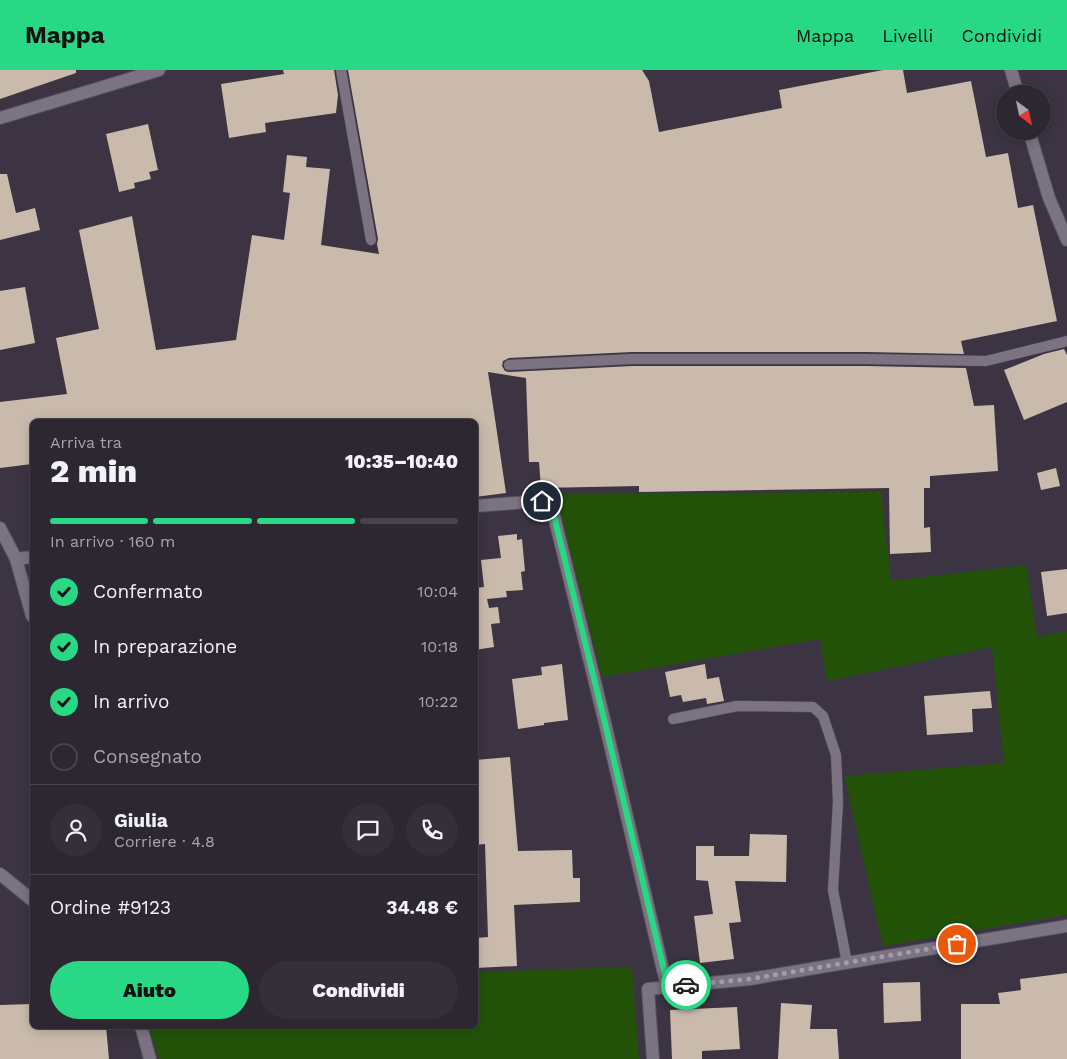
<!DOCTYPE html>
<html lang="it">
<meta charset="utf-8">
<style>
body{margin:0;font-family:"Work Sans",sans-serif;background:#352f3a;color:#f1f3f6;height:100vh;display:flex;flex-direction:column;font-size:19px;white-space:nowrap}
*{box-sizing:border-box;margin:0}
p{font-size:16px;color:#a7a5ac}
.icon{flex:none;width:28px;height:28px;fill:none;stroke:currentColor;stroke-width:2;stroke-linecap:round;stroke-linejoin:round}
.map{position:relative;flex:1;overflow:hidden}
.sheet{position:absolute;left:30px;top:349px;width:448px;height:610px;display:flex;flex-direction:column;background:#2d2732;border-radius:8px;box-shadow:0 2px 12px #0003,0 0 0 1px #48444d}
.sheet>*{flex:none}
.needle{width:32px;rotate:147deg}
.fabs{position:absolute;left:996px;top:15px;display:grid;gap:10px}
.fabs a{display:grid;place-items:center;width:55px;height:55px;border-radius:50%;background:#2d2732;box-shadow:0 2px 12px #0003,0 0 0 1px #48444d;font-size:25px}
.pin{position:absolute;display:grid;place-items:center;width:42px;height:42px;color:#fff;margin:-21px;border:2px solid #fff;border-radius:50%;box-shadow:0 1px 5px #0007}
.courier{position:absolute;display:grid;place-items:center;width:50px;height:50px;margin:-25px;border:4px solid #29d885;border-radius:50%;background:#fff;color:#222;box-shadow:0 1px 6px #0007}
.head em{font-style:normal;font-weight:800}
.head div{display:flex;flex-direction:column-reverse}
.head{display:flex;align-items:center;justify-content:space-between;height:85px;padding:0 20px}
h1{font-size:32px;font-weight:800;line-height:38px}
.bar{display:grid;grid-template-columns:repeat(4,1fr);gap:8px 5px;align-content:center;height:60px;padding:0 20px}
.bar i{height:6px;border-radius:4px;background:#48444d}
.bar .on{background:#29d885}
.bar p{grid-column:span 4}
.line{display:flex;align-items:center;gap:12px;padding:0 20px;border-top:1px solid #48444d}
.line div{flex:1}
.round{display:grid;place-items:center;flex:none;width:52px;height:52px;border-radius:26px;background:#352f3a}
ol{padding:0 20px;list-style:none}
li{display:flex;align-items:center;gap:15px;height:55px}
li p{margin-inline-start:auto}
li .icon{padding:5px;border-radius:50%;background:#29d885;color:#111;stroke-width:4}
li:last-child{color:#a7a5ac}
li i{width:28px;height:28px;border:2px solid #48444d;border-radius:50%}
.cta{display:flex;gap:10px;margin-top:auto;padding:10px 20px}
.cta a{flex:1;height:58px;border-radius:30px;background:#29d885;color:#111;font-size:20px;font-weight:800;line-height:58px;text-align:center}
.cta a+a{background:#352f3a;color:#f1f3f6}
header{display:flex;align-items:center;gap:30px;box-sizing:border-box;height:70px;padding:0 25px;background:#29d885;color:#111}
header strong{font-size:24px}
nav{display:flex;gap:28px;margin-inline-start:auto;font-size:18px}
.map>svg:first-child{display:block}
</style>
<header>
<strong>Mappa</strong>
<nav><a>Mappa</a><a>Livelli</a><a>Condividi</a></nav>
</header>
<div class="map">
<svg width="1067" height="989" viewBox="0 0 1067 989">
<rect width="100%" height="100%" fill="#3c3442"/>
<!-- green -->
<g fill="#225208">
<path d="M881 422 891 511 1026 495 1037 567 1067 561V845L883 876 852 740 845 706 1004 693 992 577 827 611 820 569 602 607 556 424Z"/>
<path d="M632 897 639 989H159L149 956H475V902Z"/>
</g>
<!-- building -->
<g fill="#c9baac">
<path d="M0 0H76V3L0 29Z"/>
<path d="M283 0H334L338 25 336 43 265 53 266 62 229 68 221 14 284 4Z"/>
<path d="M348 0H642L649 11 659 62 782 38 779 20 883 0H903L907 23 971 11 986 87 1008 83 1018 138 1033 135 1057 251 961 271 964 284 866 282H632L509 288 503 291 502 296 505 301 509 302 632 296H866L966 298 974 336 994 335 998 401 930 406V418H924V458L930 457 931 482 890 484 889 418 639 422V416L541 418 539 392H529L526 308 488 302 506 423 475 427V351H32V394L0 398V332L67 324 56 268 99 259 79 160 132 146 156 280 236 270 252 165 284 170 290 123 283 122 287 85 307 87 306 97 330 99 321 175 379 184 377 174 378 169Z"/>
<path d="M148 54 158 100 149 102 151 109 134 113 135 118 119 122 106 64Z"/>
<path d="M0 104H7L16 143 35 138 40 160 0 170Z"/>
<path d="M25 217 35 273 0 280V221Z"/>
<path d="M1064 279 1067 285V332L1024 350 1004 300 1044 284Z"/>
<path d="M1056 398 1060 416 1041 420 1037 403Z"/>
<path d="M517 464V470L522 469 525 501 521 502 523 520 506 521 507 527 487 529 489 538 498 537 500 553 491 554 494 577 475 580V518L484 517 481 490 501 488 498 466Z"/>
<path d="M1067 499V543L1047 546 1041 502Z"/>
<path d="M562 594 568 650 544 653V655L518 659 512 609 542 605 541 597Z"/>
<path d="M705 594 707 609 719 607 724 631 707 634 706 628 683 632 681 625 670 627 665 602Z"/>
<path d="M990 621 992 638 972 639 973 662 927 665 924 626Z"/>
<path d="M510 687 518 781 572 780 573 808H580V832L514 835 517 896 475 898V868L488 867 485 774 475 775V690Z"/>
<path d="M750 764 787 765 786 812 735 811 741 852 729 853 734 889 700 893 694 846 713 844 708 811 696 810V776H714V786H749Z"/>
<path d="M1067 903V989H961V934H1000L998 923 1021 920 1020 909Z"/>
<path d="M920 912 921 951 884 953 883 913Z"/>
<path d="M781 933 812 935 810 959H837L839 989H778Z"/>
<path d="M32 934V956H106L109 989H0V935Z"/>
<path d="M737 937 740 979 702 981V989H672L670 940Z"/>
</g>
<g fill="none" stroke-linecap="round" stroke-linejoin="round">
<defs>
<g id="lane">
<path d="M341 0 371 170"/>
<path d="M509 295 632 289H866L986 291 1067 271"/>
<path d="M673 649 737 636 813 637 823 646 836 685 838 732 833 820 847 893"/>
</g>
<g id="street">
<path d="M1011 0 1018 24"/>
<path d="M0 48 159 0"/>
<path d="M1029 61 1049 128 1067 170"/>
<path d="M475 436 542 431 553 442 604 649 667 917"/>
<path d="M0 458 16 489 32 546"/>
<path d="M16 489 32 487"/>
<path d="M0 804 32 830"/>
<path d="M141 956 150 989"/>
<path d="M653 989 648 919 750 909 1067 856"/>
</g>
</defs>
<!-- lane casing -->
<use href="#lane" stroke="#56505c" stroke-width="11"/>
<!-- street casing -->
<use href="#street" stroke="#56505c" stroke-width="14"/>
<!-- lane -->
<use href="#lane" stroke="#7b7282" stroke-width="10"/>
<!-- street -->
<use href="#street" stroke="#7b7282" stroke-width="12"/>
</g>
<g fill="none" stroke-linecap="round" stroke-linejoin="round">
<!-- done -->
<path stroke="#a39da7" stroke-width="5" stroke-dasharray="0 9" d="M686 915 750 909 957 874"/>
<!-- route -->
<path stroke="#29d885" stroke-width="6" d="M542 431 553 442 604 649 668 917 686 915"/>
</g>
</svg>
<div class="fabs">
<a><svg class="needle" viewBox="-14 -14 28 28"><path d="M0-13l5 13h-10z" fill="#e53935"/><path d="M0 13l5-13h-10z" fill="#a7a5ac"/></svg></a>
</div>
<div class="pin" style="left:957px;top:874px;background:#ea580c"><svg class="icon" aria-label="bag" viewBox="0 0 24 24"><path d="M5 8h14l-1 12H6zM9 8a3 3 0 0 1 6 0"/></svg></div>
<div class="pin" style="left:542px;top:431px;background:#1f2937"><svg class="icon" aria-label="home" viewBox="0 0 24 24"><path d="M3 11l9-7 9 7M6 9v11h12V9"/></svg></div>
<div class="courier" style="left:686px;top:915px"><svg class="icon" aria-label="car" viewBox="0 0 24 24"><path d="M5 17H2v-5l4-1 3-4h7l3 4 3 1v5h-3M9 17h6M6 11h13"/><circle cx="7" cy="17" r="2"/><circle cx="17" cy="17" r="2"/></svg></div>
<section class="sheet">
<div class="head"><div><h1>2 min</h1><p>Arriva tra</p></div><em>10:35–10:40</em></div>
<div class="bar"><i class="on"></i><i class="on"></i><i class="on"></i><i></i><p>In arrivo · 160 m</p></div>
<ol>
<li><svg class="icon" aria-label="check" viewBox="0 0 24 24"><path d="M5 12l5 5 9-10"/></svg>Confermato<p>10:04</p></li>
<li><svg class="icon" aria-label="check" viewBox="0 0 24 24"><path d="M5 12l5 5 9-10"/></svg>In preparazione<p>10:18</p></li>
<li><svg class="icon" aria-label="check" viewBox="0 0 24 24"><path d="M5 12l5 5 9-10"/></svg>In arrivo<p>10:22</p></li>
<li><i></i>Consegnato</li>
</ol>
<div class="line" style="height:90px"><a class="round"><svg class="icon" aria-label="person" viewBox="0 0 24 24"><circle cx="12" cy="8" r="4"/><path d="M4 21q1-7 8-7t8 7"/></svg></a><div><b>Giulia</b><p>Corriere · 4.8</p></div><a class="round"><svg class="icon" aria-label="chat" viewBox="0 0 24 24"><path d="M4 5h16v11H9l-5 4z"/></svg></a><a class="round"><svg class="icon" aria-label="phone" viewBox="0 0 24 24"><path d="M5 4h4l2 5-3 2q2 4 5 5l2-3 5 2v4C11 20 4 13 5 4z"/></svg></a></div>
<div class="line" style="height:65px"><div>Ordine #9123</div><b>34.48 €</b></div>
<div class="cta"><a>Aiuto</a><a>Condividi</a></div>
</section>
</div>
